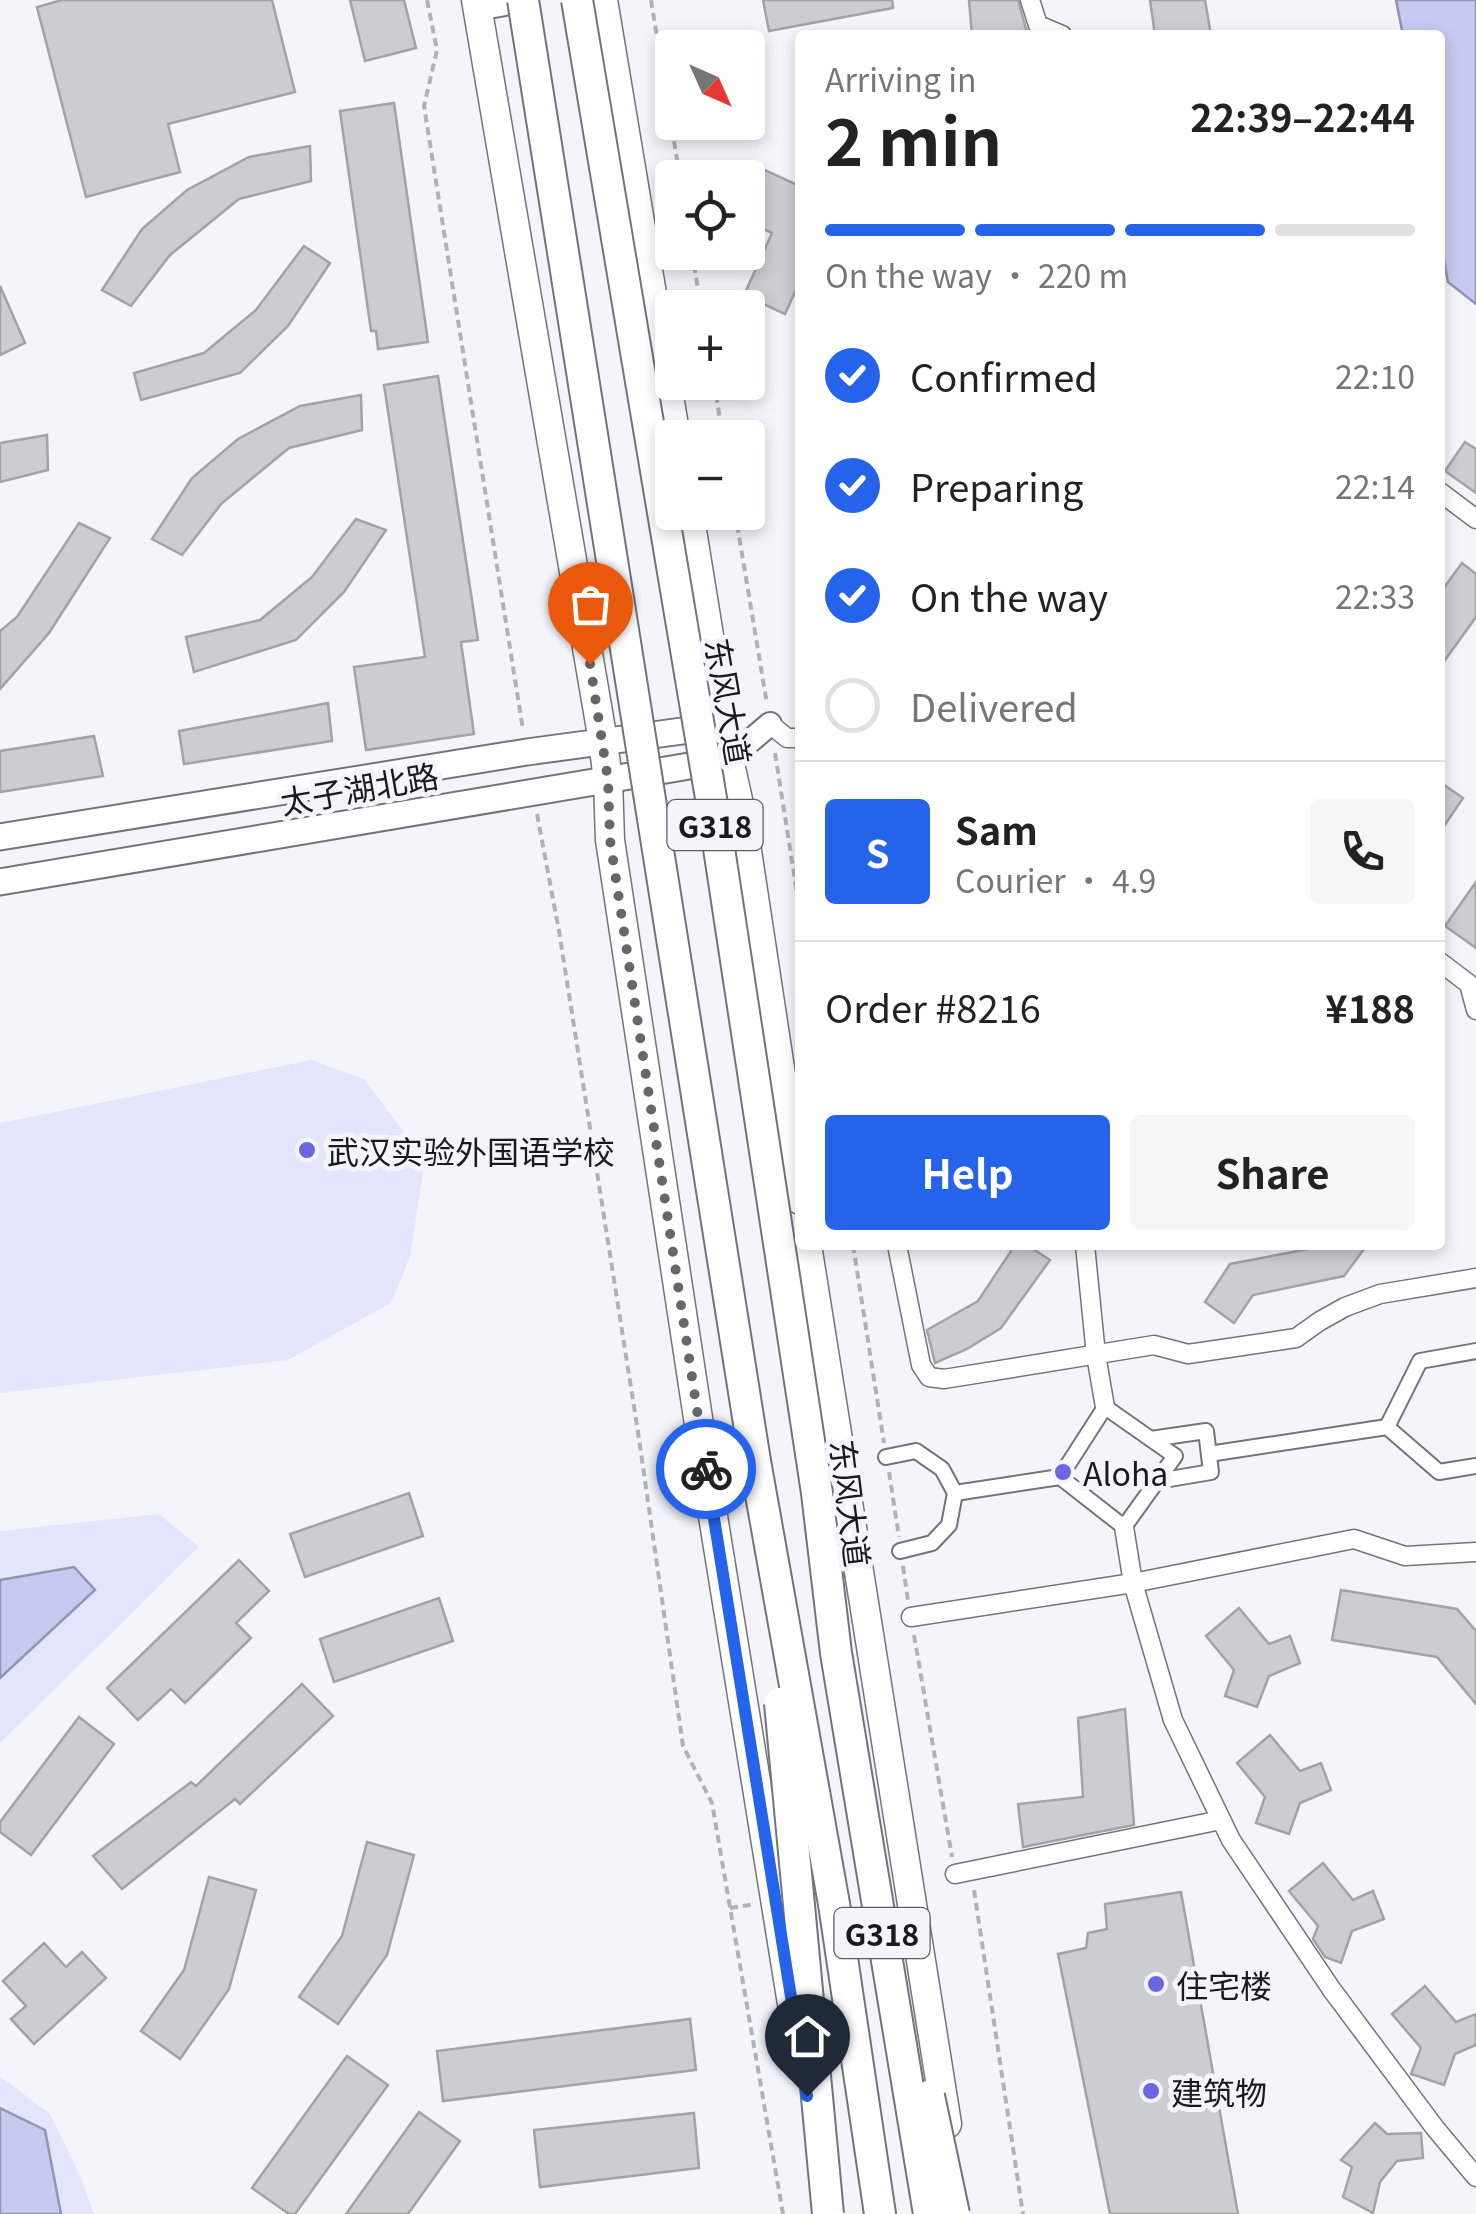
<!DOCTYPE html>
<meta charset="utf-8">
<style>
body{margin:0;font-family:Georgia,"Noto Sans SC",serif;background:#f6f6f6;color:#222;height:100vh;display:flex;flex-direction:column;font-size:38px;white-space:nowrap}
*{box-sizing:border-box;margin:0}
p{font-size:32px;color:#767676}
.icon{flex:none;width:55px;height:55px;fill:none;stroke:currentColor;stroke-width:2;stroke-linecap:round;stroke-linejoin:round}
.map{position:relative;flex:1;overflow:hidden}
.drawer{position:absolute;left:795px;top:30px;width:650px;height:1220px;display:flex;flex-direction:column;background:#fff;border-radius:10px;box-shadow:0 5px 15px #0003}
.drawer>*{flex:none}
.needle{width:65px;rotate:135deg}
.controls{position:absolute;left:655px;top:30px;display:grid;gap:20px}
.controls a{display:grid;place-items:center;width:110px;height:110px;border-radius:10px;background:#fff;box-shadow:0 5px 15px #0003;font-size:50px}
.pin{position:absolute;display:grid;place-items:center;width:85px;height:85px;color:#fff;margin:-102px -42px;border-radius:50% 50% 50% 0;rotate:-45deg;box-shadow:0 0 10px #0007}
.pin .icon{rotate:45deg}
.courier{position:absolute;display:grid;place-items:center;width:100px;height:100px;margin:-50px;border:8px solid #2563eb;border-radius:50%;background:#fff;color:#222;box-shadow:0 2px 12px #0007}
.head em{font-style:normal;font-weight:700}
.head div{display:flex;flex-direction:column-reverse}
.head{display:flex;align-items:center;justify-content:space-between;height:170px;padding:0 30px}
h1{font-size:65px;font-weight:700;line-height:75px}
.bar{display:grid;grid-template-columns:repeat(4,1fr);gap:15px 10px;align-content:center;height:120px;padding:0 30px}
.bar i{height:12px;border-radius:8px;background:#e0e0e0}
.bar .current{background:#2563eb}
.bar p{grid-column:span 4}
.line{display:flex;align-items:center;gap:25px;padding:0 30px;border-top:2px solid #e0e0e0}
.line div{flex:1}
.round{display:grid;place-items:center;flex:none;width:105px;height:105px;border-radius:10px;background:#f6f6f6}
ol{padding:0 30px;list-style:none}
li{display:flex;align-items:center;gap:30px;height:110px}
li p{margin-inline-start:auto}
li .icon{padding:10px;border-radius:50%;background:#2563eb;color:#fff;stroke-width:4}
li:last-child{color:#767676}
li i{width:55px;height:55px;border:5px solid #e0e0e0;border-radius:50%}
.button{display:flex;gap:20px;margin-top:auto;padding:20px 30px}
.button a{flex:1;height:115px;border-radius:10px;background:#2563eb;color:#fff;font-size:40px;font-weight:700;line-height:115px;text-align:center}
.button a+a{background:#f6f6f6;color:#222}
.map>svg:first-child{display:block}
</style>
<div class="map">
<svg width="1476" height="2214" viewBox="0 0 1476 2214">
<rect width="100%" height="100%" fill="#f4f5fb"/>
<!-- green -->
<g fill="#e3e5fc">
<path d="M311 1060 364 1079 425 1160 410 1257 391 1303 288 1360 0 1393V1123Z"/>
<path d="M159 1514 199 1547 0 1743V1531Z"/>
<path d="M0 2076 50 2114 81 2178 94 2214H0Z"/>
</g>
<!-- water -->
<g fill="#c6caf0" stroke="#9295b1" stroke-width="2.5">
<path d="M1396 0H1476V304L1448 282 1440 238V35H1403Z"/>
<path d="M74 1567 95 1590 0 1678V1580Z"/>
<path d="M0 2108 45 2130 61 2214H0Z"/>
</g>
<!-- building -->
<g fill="#cccdd3" stroke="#a2a2a8" stroke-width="2.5">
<path d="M62 0H272L295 92 168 124 180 172 86 197 37 7Z"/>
<path d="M350 0H404L416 48 365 61Z"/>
<path d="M763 0H892L893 8 769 31Z"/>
<path d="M969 0H1018L1026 29 1031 35H972Z"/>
<path d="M1150 0H1205L1211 35H1155Z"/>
<path d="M394 103 428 342 378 349 376 331H371L340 111Z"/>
<path d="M310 146 311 181 239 199 170 255 131 306 102 290 142 229 187 190 249 157Z"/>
<path d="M758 167 800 186V281L785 314 744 295 772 233 748 222V189Z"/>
<path d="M304 246 330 263 288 326 240 373 141 400 134 373 204 353 256 310Z"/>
<path d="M0 286 25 343 0 355Z"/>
<path d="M438 376 478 640 461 642 474 734 366 750 354 667 425 657 384 385Z"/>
<path d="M361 395 362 430 289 448 221 504 182 555 152 539 192 478 238 439 300 406Z"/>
<path d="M47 435 48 470 0 482V443Z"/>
<path d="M1465 442 1476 449V493L1445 471Z"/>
<path d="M356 519 386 530 344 592 296 640 194 672 186 637 260 620 312 577Z"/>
<path d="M79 523 110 538 49 633 0 689V631L17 617Z"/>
<path d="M1462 563 1476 574V617L1440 667V593Z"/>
<path d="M328 703 332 741 184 764 179 731Z"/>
<path d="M94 736 103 776 0 792V751Z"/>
<path d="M1440 782 1463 798 1440 832Z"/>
<path d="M1476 882V948L1445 926Z"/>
<path d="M1015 1245H1027L1050 1260 1001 1328 967 1349 935 1363 927 1330 978 1301Z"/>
<path d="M1315 1245H1367L1344 1276 1253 1295 1234 1323 1205 1302 1230 1264 1313 1248Z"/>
<path d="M409 1493 423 1536 305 1577 290 1534Z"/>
<path d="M239 1560 269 1591 236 1623 251 1638 185 1703 171 1689 138 1720 107 1688Z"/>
<path d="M1341 1590 1457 1609 1476 1631V1704L1437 1657 1332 1640Z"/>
<path d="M439 1598 453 1641 334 1682 320 1639Z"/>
<path d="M1239 1608 1269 1644 1290 1636 1300 1663 1269 1676 1257 1707 1225 1696 1234 1670 1206 1636Z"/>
<path d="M302 1684 333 1716 240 1804 235 1799 122 1889 93 1856 191 1782 196 1786Z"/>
<path d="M1125 1709 1134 1825 1023 1847 1018 1804 1083 1797 1078 1718Z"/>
<path d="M79 1717 114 1744 31 1855 0 1832V1822Z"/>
<path d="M1270 1735 1300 1771 1321 1763 1331 1790 1300 1803 1289 1834 1256 1823 1265 1797 1237 1763Z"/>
<path d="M367 1842 414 1855 387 1955 338 2024 299 1997 342 1936Z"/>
<path d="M1323 1863 1353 1900 1373 1891 1384 1919 1352 1931 1341 1963 1325 1957 1313 1939 1318 1926 1289 1891Z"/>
<path d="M209 1877 256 1890 229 1989 180 2059 141 2031 184 1970Z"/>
<path d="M1181 1892 1238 2214H1110L1058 1954 1086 1948 1088 1933 1107 1929 1105 1904Z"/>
<path d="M44 1943 66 1967 82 1952 106 1978 34 2044 11 2019 26 2006 3 1981Z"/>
<path d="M1425 1986 1456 2022 1476 2014V2045L1455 2054 1444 2085 1411 2074 1421 2048 1392 2014Z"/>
<path d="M690 2019 696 2070 443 2101 437 2051Z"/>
<path d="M347 2056 388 2085 295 2214H289L252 2188Z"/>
<path d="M419 2112 460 2141 408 2214H346Z"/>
<path d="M694 2113 699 2168 540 2187 534 2130Z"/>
<path d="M1375 2123 1387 2134 1421 2133 1423 2158 1397 2161 1380 2182 1373 2213 1343 2197 1352 2167 1341 2160Z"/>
</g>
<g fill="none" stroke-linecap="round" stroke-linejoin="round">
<defs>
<g id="pedestrian">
<path d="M1387 1427 1420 1361 1476 1351"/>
<path d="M1151 1439 1206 1431 1211 1472 1158 1481"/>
<path d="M1209 1454 1387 1427 1439 1472 1476 1466"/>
<path d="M886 1457 916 1451 942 1469 955 1493 949 1525 932 1543 900 1551"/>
<path d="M955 1493 1060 1477 1124 1527 1175 1456 1105 1407 1060 1477"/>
</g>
<g id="minor">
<path d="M1030 0 1038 25 1062 35"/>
<path d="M1440 492 1476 519"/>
<path d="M770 724 787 738H800"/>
<path d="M1440 962 1469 984 1476 1010"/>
<path d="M897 1245 921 1365 929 1377 944 1379 1154 1345 1188 1354 1296 1338 1320 1321 1345 1307 1380 1294 1476 1278"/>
<path d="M1085 1245 1096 1355 1105 1407"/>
<path d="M1124 1527 1133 1583 1173 1720 1231 1840 1332 1990 1435 2128 1476 2177"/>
<path d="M911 1617 1133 1583 1354 1539 1405 1556 1476 1552"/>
<path d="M955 1874 1221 1820"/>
</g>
<g id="tertiary">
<path d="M478 9 527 0"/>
<path d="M729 759 770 724"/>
</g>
<g id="secondary">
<path d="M0 837 527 752 719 726"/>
<path d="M0 882 725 760"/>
</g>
<g id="primary">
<path d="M476 0 603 741 608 780 610 840 712 1510 800 2053"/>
<path d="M603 0 676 438"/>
<path d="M689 512 729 759 742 818 800 1200"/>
<path d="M807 1245 947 2124"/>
</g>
<path id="trunk" d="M834 1904 880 2214"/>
</defs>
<!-- pedestrian casing -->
<use href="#pedestrian" stroke="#737479" stroke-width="18"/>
<!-- minor casing -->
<use href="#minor" stroke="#737479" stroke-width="21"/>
<!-- tertiary casing -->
<use href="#tertiary" stroke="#737479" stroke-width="26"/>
<!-- secondary casing -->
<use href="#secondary" stroke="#737479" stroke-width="29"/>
<!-- primary casing -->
<use href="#primary" stroke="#737479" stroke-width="31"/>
<!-- trunk casing -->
<use href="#trunk" stroke="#737479" stroke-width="34"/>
<!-- path -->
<g stroke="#b1b2b7" stroke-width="4" stroke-dasharray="8 5" stroke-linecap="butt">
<path d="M427 0 437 50 424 106 523 730"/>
<path d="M651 0 680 178"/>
<path d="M692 252 701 308"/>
<path d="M714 382 723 438"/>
<path d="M735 512 767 704"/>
<path d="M775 753 800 912"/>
<path d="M537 814 559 931 638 1432 683 1746 712 1803 783 2214"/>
<path d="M853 1245 884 1443"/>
<path d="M889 1472 899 1537"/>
<path d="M903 1566 908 1601"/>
<path d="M914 1635 952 1857"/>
<path d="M974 1890 1023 2214"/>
<path d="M730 1908 755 1904"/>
</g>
<!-- pedestrian -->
<use href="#pedestrian" stroke="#fff" stroke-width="14"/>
<!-- minor -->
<use href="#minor" stroke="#fff" stroke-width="18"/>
<!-- tertiary -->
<use href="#tertiary" stroke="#fff" stroke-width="22"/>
<!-- secondary -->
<use href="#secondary" stroke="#fff" stroke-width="25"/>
<!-- primary -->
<use href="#primary" stroke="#fff" stroke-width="28"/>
<!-- trunk -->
<use href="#trunk" stroke="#fff" stroke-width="30"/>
<defs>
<g id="trunk-bridge">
<path d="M523 0 755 1461 834 1904"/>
<path d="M577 0 715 822 817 1493 836 1653 929 2214"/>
<path d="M780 1703 828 2214"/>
<path d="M929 2096 954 2214"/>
</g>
</defs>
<!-- trunk-bridge casing -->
<use href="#trunk-bridge" stroke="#737479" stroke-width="34" stroke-linecap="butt"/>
<!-- trunk-bridge -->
<use href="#trunk-bridge" stroke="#fff" stroke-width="30"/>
</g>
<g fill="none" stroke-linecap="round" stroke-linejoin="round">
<!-- done -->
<path stroke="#66676b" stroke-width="10" stroke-dasharray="0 18" d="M590 664 608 780 610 840 706 1469"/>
<!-- route -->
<path stroke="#2563eb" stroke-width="12" d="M706 1469 807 2096"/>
</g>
<!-- markers -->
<g fill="#6b67e1" stroke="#f4f5fb" stroke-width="4">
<circle cx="307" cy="1150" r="10"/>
<circle cx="1063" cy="1472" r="10"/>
<circle cx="1156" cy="1984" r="10"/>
<circle cx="1151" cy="2091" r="10"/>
</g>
<g text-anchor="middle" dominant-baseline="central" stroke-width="10" stroke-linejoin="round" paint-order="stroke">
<!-- shield labels -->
<g fill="#f4f5fb" stroke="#5b5c60" stroke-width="2.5">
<rect x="667.5" y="800" width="95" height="50" rx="8"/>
<rect x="834.5" y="1908" width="95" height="50" rx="8"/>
</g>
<g font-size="30" font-weight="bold" fill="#1a1a1d">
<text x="715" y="825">G318</text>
<text x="882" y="1933">G318</text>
</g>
<!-- street labels -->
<g font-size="32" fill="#1a1a1d" stroke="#f4f5fb">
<text transform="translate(730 701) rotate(80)">东风大道</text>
<text transform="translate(359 787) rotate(-10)">太子湖北路</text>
<text transform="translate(852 1503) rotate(83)">东风大道</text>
</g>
<!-- poi labels -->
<g font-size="32" fill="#1a1a1d" stroke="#f4f5fb" text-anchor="start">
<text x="327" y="1150">武汉实验外国语学校</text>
<text x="1083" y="1472">Aloha</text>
<text x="1176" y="1984">住宅楼</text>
<text x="1171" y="2091">建筑物</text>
</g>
</g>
</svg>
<div class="controls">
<a><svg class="needle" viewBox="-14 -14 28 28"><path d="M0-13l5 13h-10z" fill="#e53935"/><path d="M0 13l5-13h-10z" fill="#767676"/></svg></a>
<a><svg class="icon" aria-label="locate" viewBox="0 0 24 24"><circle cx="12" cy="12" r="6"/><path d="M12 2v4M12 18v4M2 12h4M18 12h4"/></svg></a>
<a>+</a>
<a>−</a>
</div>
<div class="pin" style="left:590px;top:664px;background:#ea580c"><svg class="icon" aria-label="bag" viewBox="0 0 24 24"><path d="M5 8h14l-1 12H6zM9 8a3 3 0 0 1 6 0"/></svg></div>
<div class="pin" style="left:807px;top:2096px;background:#1f2937"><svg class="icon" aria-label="home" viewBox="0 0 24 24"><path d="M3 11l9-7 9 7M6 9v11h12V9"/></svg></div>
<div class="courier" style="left:706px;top:1469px"><svg class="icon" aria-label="bike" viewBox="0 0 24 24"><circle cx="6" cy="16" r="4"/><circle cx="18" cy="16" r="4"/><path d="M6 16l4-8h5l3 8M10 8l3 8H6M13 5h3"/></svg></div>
<section class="drawer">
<div class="head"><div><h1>2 min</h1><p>Arriving in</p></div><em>22:39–22:44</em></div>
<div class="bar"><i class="current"></i><i class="current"></i><i class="current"></i><i></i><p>On the way · 220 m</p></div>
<ol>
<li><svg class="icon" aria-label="check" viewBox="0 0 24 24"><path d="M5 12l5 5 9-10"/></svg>Confirmed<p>22:10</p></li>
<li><svg class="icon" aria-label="check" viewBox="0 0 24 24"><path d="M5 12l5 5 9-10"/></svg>Preparing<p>22:14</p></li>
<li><svg class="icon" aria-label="check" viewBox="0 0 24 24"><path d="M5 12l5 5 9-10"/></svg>On the way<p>22:33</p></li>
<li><i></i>Delivered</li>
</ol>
<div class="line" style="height:180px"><b class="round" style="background:#2563eb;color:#fff">S</b><div><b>Sam</b><p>Courier · 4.9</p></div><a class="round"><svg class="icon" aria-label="phone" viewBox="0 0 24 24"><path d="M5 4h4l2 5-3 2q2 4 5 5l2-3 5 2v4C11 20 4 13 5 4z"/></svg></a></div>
<div class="line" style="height:130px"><div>Order #8216</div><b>¥188</b></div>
<div class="button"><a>Help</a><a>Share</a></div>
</section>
</div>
